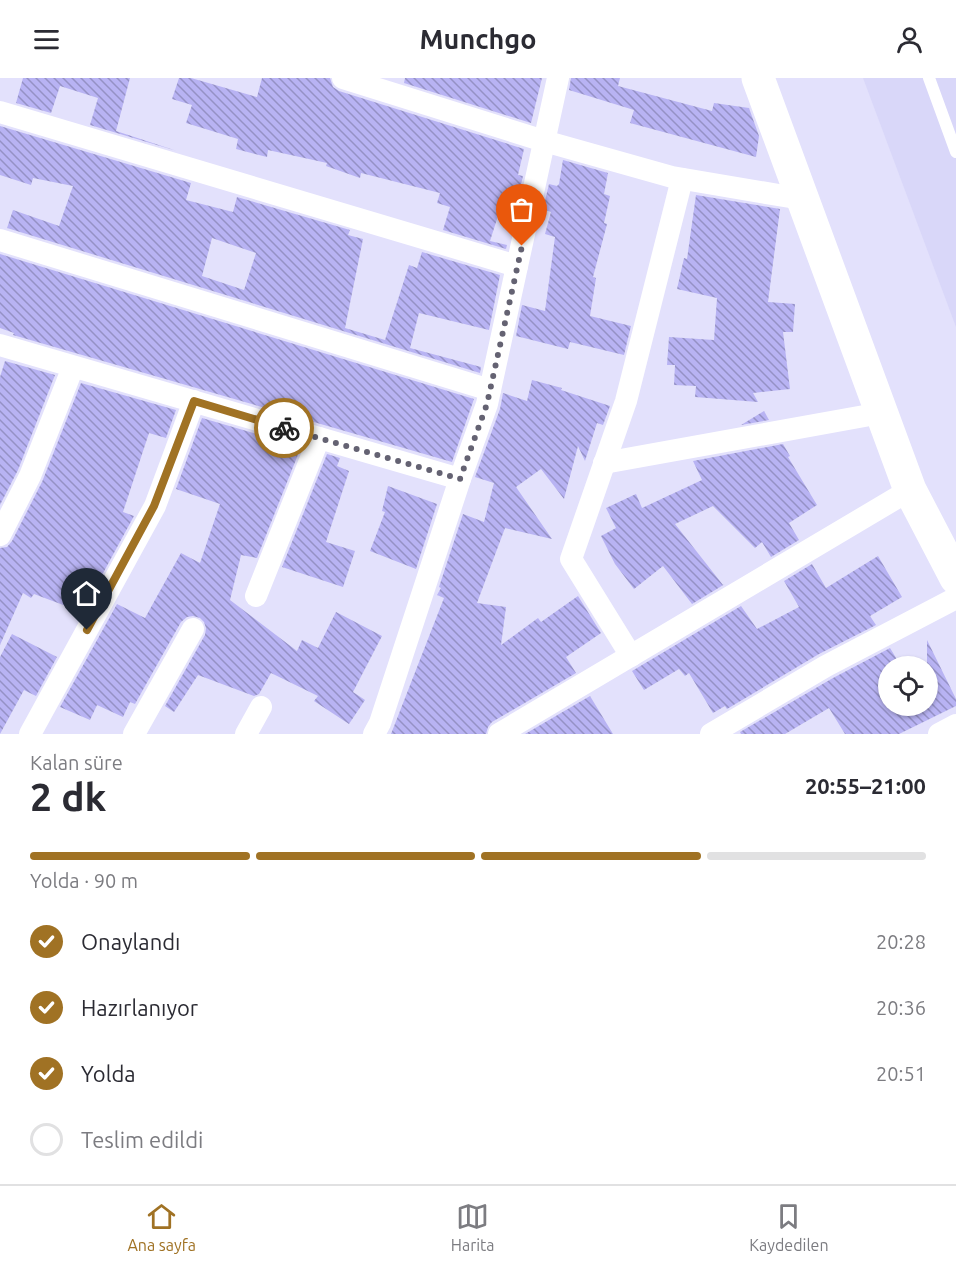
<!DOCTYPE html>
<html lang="tr">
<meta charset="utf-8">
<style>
body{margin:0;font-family:Ubuntu,sans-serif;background:#f2f2f3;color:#2b2b33;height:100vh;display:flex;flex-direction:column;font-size:22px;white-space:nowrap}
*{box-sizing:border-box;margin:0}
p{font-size:20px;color:#7c7c81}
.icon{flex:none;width:33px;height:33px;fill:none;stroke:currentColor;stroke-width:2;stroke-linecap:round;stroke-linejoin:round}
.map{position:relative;height:656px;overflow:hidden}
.panel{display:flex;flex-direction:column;background:#fff;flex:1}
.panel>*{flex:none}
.fabs{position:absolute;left:878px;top:578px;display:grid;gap:12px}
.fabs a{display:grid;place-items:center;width:60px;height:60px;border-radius:50%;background:#fff;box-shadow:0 2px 4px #0004;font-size:30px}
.pin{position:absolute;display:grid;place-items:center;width:51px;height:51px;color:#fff;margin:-62px -26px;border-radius:50% 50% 50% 0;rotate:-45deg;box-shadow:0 0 6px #0007}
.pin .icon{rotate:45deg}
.courier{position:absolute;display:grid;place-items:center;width:60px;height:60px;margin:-30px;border:4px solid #a07224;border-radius:50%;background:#fff;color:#222;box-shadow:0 2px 8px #0007}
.overview em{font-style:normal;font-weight:600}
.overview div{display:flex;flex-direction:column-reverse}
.overview{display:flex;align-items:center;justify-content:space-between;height:102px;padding:0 30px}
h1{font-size:39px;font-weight:600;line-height:45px}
.bar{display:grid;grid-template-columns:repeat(4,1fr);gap:9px 6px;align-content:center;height:72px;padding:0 30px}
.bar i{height:8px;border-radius:4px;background:#e1e1e2}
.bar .on{background:#a07224}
.bar p{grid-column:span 4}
ol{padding:0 30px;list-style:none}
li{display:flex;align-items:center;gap:18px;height:66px}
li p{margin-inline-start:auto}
li .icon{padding:6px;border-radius:50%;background:#a07224;color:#fff;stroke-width:4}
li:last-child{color:#7c7c81}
li i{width:33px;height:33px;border:3px solid #e1e1e2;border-radius:50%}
header{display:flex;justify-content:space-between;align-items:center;height:78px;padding:0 30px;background:#fff;font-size:27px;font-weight:600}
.menu{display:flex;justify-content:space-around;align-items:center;height:84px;border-top:2px solid #e1e1e2;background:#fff;font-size:16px;color:#7c7c81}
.menu a{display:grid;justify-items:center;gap:3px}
.menu .on{color:#a07224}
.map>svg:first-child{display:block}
</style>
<header><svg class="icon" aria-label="menu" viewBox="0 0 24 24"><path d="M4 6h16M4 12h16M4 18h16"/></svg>Munchgo<svg class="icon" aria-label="person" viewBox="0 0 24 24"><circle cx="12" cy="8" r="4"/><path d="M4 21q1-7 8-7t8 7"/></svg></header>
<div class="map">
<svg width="956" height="656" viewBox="0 0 956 656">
<defs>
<pattern id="building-back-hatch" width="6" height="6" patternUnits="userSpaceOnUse" patternTransform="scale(1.5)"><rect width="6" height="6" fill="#b8b3f3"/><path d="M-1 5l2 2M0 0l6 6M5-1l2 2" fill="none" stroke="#9591c5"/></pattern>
</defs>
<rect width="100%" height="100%" fill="#e3e1fc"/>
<!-- built -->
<path fill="#d9d7f9" d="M863 0H956V249Z"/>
<!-- building -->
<g fill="url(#building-back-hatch)" fill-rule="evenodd">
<path d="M23 0H130L116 53 177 73 90 47 98 20 60 8 51 35 16 25Z"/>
<path d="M179 0H191L257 19 262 0H330L333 9 339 13 524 71 518 97 523 98 517 123 504 119 490 163 507 167 506 171 443 152 450 129 437 125 440 115 361 95 360 100 326 88 327 85 268 72 267 79 236 71 238 61 186 45 192 27 172 21Z"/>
<path d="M405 0H542L531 45 404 5Z"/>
<path d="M571 0H620L618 8 712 33 714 25 749 30 759 58 756 79 630 45 634 32 569 12Z"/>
<path d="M0 48 191 105 186 122 233 134 237 119 350 152 348 157 363 161 345 250 385 262 409 187 417 190 422 174 500 197 489 252 419 235 410 270 481 289 480 295 7 150 13 132 59 148 73 108 33 100 31 107 0 97ZM212 160 256 175 244 212 202 198Z"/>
<path d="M563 82 608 95 604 116 610 118 604 145 607 146 593 199 596 200 590 238 631 248 624 277 570 264 568 271 516 258 522 227 545 233 555 159 545 156 551 134 543 131 549 106 557 108 559 106Z"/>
<path d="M696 117 780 131 768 224 795 226 793 254H783L790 311 753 315 758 324 695 319 696 308 674 307 675 287H667L669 259 714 262 717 220 677 211 684 180 687 181Z"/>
<path d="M0 176 474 321 452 384 13 257 14 255 0 250Z"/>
<path d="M5 283 55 297 18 392 0 427V299Z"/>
<path d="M532 302 562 310 561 312 610 328 603 347 597 345 585 383 578 368 564 421 541 391 516 409 552 461 505 450 477 525 506 529 501 567 538 540 541 544 578 518 601 555 566 579 576 595 492 644 488 649 486 656H391L444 520 437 517 441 510 439 509 463 436 484 444 494 405 475 399 500 331 503 315 527 323Z"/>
<path d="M81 305 176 332 166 360 149 355 123 434 134 438 82 534 34 516 31 520 23 515 0 567V470L7 469 12 463 42 404Z"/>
<path d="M764 333 769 342 741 347Z"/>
<path d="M202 340 301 369 257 480 241 477 230 522 297 573 302 562 318 570 336 534 382 558 353 614 365 622 349 646 314 623 318 618 271 595 259 616 254 618 198 597 174 634 165 628 205 557 206 550 204 544 200 540 193 538 187 539 181 544 135 626 130 624 123 639 97 627 90 642 60 629 117 526 145 540 181 475 200 485 220 426 176 411Z"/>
<path d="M783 366 790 378 788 379 817 427 789 445 799 462 771 479 762 464 755 470 713 428 675 446 723 507 725 506 692 526 663 488 634 511 615 486 601 458 616 450 606 430 636 416 642 430 702 402 693 383Z"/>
<path d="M327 376 340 380 337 388 349 393 326 464 355 473 343 509 282 489Z"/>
<path d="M388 408 437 426 416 491 370 473 385 434 382 433Z"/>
<path d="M878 478 902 519 870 538 876 547 819 576 727 631 725 628 713 635 689 595 685 598 679 591 644 612 632 593 741 528 757 551 799 529 784 503 812 486 826 510Z"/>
<path d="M12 556 57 579 36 618 24 612 0 656V579Z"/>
<path d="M927 562 956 621V628L899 656H845L829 630 785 656H741L740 654 833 600 890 570 901 588H888V627H927Z"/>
<path d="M590 618 613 656H525Z"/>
</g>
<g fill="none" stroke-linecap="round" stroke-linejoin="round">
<!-- lane -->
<path stroke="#fff" stroke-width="12" d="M929 0 956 74"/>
<!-- street -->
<g stroke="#fff" stroke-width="22">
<path d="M343 0 544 63 672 99 802 121"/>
<path d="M0 34 517 188"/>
<path d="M0 162 490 312"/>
<path d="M0 267 460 401"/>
<path d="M604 385 881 335"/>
<path d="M0 457 30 398 73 289"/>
<path d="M256 518 319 360"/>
<path d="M631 578 571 481 626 323 682 101"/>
<path d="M30 656 155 428 194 323"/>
<path d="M134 656 193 551"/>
<path d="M246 656 261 629"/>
<path d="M374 656 380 645 460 401 487 326 558 0"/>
<path d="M499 656 910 412"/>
<path d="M711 656 826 588 956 520"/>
<path d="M939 656 956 647"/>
</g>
<!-- secondary -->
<path stroke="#fff" stroke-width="33" d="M758 0 910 412 956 500"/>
</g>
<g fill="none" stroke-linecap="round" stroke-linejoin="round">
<!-- done -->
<path stroke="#646272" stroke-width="6" stroke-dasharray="0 10.8" d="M284 350 460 401 487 326 522 168"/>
<!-- route -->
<path stroke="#a07224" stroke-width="8" d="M87 552 154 428 194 323 284 350"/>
</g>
</svg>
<div class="fabs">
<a><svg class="icon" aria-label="locate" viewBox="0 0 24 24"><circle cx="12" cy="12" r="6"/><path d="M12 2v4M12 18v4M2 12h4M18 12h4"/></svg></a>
</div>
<div class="pin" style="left:522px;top:168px;background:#ea580c"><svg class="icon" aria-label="bag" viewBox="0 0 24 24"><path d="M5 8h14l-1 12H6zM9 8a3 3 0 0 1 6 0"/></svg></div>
<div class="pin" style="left:87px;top:552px;background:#1f2937"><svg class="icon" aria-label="home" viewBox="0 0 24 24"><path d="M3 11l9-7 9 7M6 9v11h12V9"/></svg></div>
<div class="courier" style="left:284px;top:350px"><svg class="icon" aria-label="bike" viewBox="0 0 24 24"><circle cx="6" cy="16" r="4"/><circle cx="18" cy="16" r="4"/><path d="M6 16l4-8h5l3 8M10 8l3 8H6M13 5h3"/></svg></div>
</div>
<section class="panel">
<div class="overview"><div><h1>2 dk</h1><p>Kalan süre</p></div><em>20:55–21:00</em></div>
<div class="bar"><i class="on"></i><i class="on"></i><i class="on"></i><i></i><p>Yolda · 90 m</p></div>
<ol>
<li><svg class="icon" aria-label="check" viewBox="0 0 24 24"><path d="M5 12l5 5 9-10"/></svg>Onaylandı<p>20:28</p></li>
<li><svg class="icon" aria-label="check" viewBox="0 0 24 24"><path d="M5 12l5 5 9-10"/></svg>Hazırlanıyor<p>20:36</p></li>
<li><svg class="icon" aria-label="check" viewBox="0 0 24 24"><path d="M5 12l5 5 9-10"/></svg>Yolda<p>20:51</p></li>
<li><i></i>Teslim edildi</li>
</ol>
</section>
<nav class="menu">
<a class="on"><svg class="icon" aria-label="home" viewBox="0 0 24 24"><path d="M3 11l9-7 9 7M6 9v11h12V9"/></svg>Ana sayfa</a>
<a><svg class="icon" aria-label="map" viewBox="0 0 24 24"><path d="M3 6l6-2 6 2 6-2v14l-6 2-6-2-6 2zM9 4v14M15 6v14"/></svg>Harita</a>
<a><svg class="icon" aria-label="saved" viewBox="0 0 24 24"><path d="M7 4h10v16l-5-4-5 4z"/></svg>Kaydedilen</a>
</nav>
